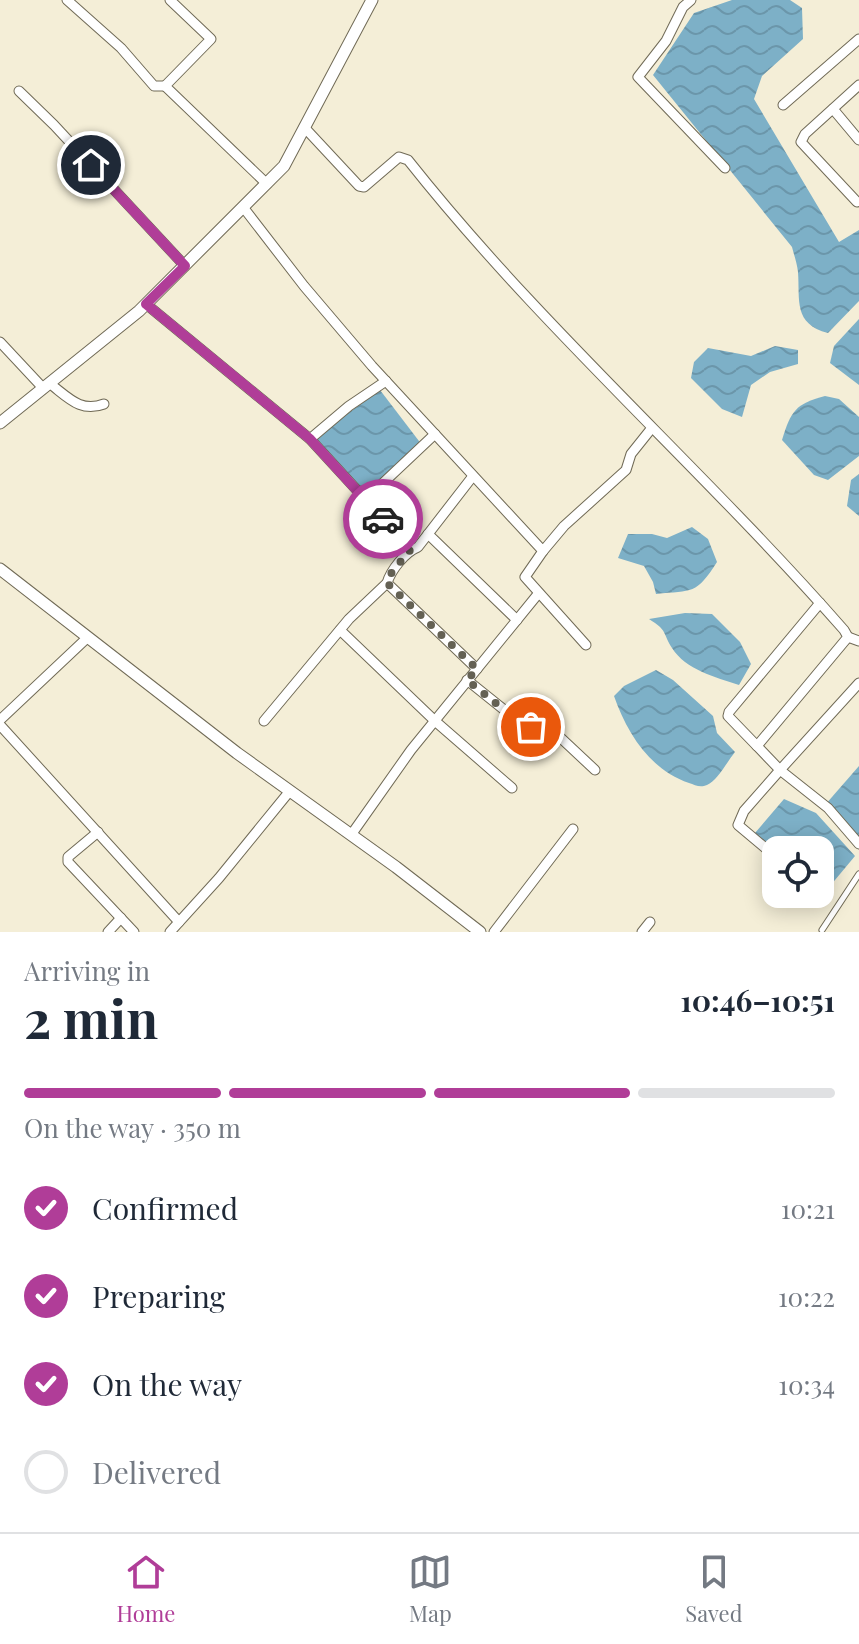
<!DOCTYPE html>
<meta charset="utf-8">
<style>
body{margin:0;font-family:"Playfair Display",serif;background:#f2f2f3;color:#1f2937;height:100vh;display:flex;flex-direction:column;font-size:30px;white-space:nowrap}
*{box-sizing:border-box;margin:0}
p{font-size:26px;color:#747a83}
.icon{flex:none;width:44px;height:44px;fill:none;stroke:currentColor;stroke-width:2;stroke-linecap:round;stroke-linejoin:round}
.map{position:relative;height:932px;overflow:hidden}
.drawer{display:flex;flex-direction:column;background:#fff;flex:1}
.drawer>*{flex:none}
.fabs{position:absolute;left:762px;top:836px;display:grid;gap:16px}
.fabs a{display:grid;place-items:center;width:72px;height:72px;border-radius:16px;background:#fff;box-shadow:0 4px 20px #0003;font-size:40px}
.pin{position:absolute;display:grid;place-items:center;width:68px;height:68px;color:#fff;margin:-34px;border:4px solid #fff;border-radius:50%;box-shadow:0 2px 8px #0007}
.courier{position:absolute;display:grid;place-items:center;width:80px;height:80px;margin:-40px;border:6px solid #b03d98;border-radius:50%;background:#fff;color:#222;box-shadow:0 2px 10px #0007}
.summary em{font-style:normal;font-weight:700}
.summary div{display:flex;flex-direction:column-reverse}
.summary{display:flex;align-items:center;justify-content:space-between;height:136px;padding:0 24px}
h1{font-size:52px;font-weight:700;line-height:60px}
.bar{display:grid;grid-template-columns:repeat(4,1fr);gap:12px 8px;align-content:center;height:96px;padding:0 24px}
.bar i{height:10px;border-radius:6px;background:#e0e1e3}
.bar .active{background:#b03d98}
.bar p{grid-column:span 4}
ol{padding:0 24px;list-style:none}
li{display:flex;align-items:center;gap:24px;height:88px}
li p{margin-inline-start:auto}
li .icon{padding:8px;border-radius:50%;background:#b03d98;color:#fff;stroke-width:4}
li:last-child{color:#747a83}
li i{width:44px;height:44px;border:4px solid #e0e1e3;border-radius:50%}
.menu{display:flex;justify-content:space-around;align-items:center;height:112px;border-top:2px solid #e0e1e3;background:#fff;font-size:22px;color:#747a83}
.menu a{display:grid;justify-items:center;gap:4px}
.menu .active{color:#b03d98}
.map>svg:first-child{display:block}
</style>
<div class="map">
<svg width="859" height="932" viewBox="0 0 859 932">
<defs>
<pattern id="water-waves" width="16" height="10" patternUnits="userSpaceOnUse" patternTransform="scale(2)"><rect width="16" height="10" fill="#7db0c7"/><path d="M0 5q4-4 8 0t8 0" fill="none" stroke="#6b96aa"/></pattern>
</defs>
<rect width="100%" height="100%" fill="#f4eed7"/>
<!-- water -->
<g fill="url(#water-waves)">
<path d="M732 0H790L802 8 803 39 762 76 754 99 839 242 859 230V301L828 333C793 324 800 300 798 272 797 263 794 255 792 247L653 75 694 13Z"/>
<path d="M859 319V385L830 363 834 346Z"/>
<path d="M775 346 798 350V364L770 372 751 385 742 417 722 409 691 378 694 362 708 348 751 356Z"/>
<path d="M380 390 422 445 364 498 314 443 317 436Z"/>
<path d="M825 396 839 399 859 417V456L828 480 814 475 782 440C791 411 795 404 825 396Z"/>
<path d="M859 474V516L847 506 851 480Z"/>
<path d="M692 527 708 539 717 562C696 595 693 590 656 594L653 582 644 566 618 558 628 534H652L667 538Z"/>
<path d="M685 613 712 614 740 642 751 664 739 685C715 677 686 670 672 648 662 632 668 631 649 619Z"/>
<path d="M656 670 673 680 713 716 717 733 735 752C727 762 717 781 707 785 700 788 695 785 689 783 650 770 627 733 614 696L624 686Z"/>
<path d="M859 766V840L825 805Z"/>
<path d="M784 799 816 813 855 856 825 892 820 887V850L776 851 755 833Z"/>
</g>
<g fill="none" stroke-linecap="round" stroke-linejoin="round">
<defs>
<path id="service" d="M822 930 859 874"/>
<g id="minor">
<path d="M67 0 121 48 154 86H165"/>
<path d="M170 0 211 39 165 86 267 184"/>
<path d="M691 0 683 7 666 41 638 77 725 168"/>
<path d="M19 91 54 125 185 266"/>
<path d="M783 105 859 39"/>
<path d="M833 109 859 140"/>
<path d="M304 127 359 186 364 187 399 157 408 160C541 328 703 469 844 630L848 637 757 746 780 770 744 811 738 825 776 857"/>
<path d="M857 202 801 142 805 134 859 85"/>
<path d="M243 207 304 286 372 366 543 551 564 526 626 470 631 454 651 429"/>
<path d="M146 304 310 439 411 549"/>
<path d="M0 342 43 388"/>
<path d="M49 383C68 397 80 413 104 404"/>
<path d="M310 439 349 406 386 381"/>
<path d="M365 500 435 434"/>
<path d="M428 534 517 620"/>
<path d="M543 551 525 577 586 645"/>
<path d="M387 583 477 669"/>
<path d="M340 630 435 721 512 788"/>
<path d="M848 637 859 641"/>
<path d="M467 680 523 725 531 727 539 723 547 725 595 770"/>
<path d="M859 683 780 770 828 808 859 844"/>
<path d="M0 720 87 638"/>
<path d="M264 721 349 619 387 583C391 570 405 552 418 547L473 476"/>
<path d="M0 725 179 922"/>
<path d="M757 746 728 716 729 712 820 603"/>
<path d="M98 832 68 857V862L134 932"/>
<path d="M351 835 411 750 538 594"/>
<path d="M108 932 121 918"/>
<path d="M170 932 219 878 289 792"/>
<path d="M494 932 573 829"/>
<path d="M642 932 650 922"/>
</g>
<g id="tertiary">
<path d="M0 423 139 311 284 166 372 0"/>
<path d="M0 569 237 753 396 867 480 932"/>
</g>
</defs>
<!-- service casing -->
<use href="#service" stroke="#706a56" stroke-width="7"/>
<!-- minor casing -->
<use href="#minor" stroke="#706a56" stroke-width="11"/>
<!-- tertiary casing -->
<use href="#tertiary" stroke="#706a56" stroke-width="13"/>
<!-- service -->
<use href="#service" stroke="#fff" stroke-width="5"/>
<!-- minor -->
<use href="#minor" stroke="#fff" stroke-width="9"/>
<!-- tertiary -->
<use href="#tertiary" stroke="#fff" stroke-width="11"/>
</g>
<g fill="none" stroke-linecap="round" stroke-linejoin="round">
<!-- done -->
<path stroke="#646154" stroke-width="8" stroke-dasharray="0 14.4" d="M383 519 411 549 389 576 387 583 477 669 467 680 523 725 531 727"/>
<!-- route -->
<path stroke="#b03d98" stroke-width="10" d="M91 165 185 266 146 304 310 439 383 519"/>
</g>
</svg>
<div class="fabs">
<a><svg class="icon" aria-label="locate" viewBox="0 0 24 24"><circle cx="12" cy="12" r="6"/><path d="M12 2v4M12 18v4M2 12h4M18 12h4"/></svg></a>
</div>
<div class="pin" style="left:531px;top:727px;background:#ea580c"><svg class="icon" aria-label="bag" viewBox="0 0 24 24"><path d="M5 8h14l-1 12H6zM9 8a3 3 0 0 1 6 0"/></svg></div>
<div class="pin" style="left:91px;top:165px;background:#1f2937"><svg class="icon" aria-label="home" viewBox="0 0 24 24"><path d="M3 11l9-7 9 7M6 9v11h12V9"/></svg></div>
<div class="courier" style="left:383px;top:519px"><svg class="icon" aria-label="car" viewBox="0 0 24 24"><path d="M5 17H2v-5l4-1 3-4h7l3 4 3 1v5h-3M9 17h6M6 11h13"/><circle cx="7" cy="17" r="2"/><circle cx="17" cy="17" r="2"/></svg></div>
</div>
<section class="drawer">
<div class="summary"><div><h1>2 min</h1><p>Arriving in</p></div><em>10:46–10:51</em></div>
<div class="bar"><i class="active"></i><i class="active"></i><i class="active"></i><i></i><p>On the way · 350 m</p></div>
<ol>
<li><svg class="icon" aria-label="check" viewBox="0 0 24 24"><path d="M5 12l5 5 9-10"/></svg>Confirmed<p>10:21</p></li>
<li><svg class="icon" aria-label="check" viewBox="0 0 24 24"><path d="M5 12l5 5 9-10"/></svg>Preparing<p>10:22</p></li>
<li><svg class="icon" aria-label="check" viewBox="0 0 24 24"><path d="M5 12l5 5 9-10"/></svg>On the way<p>10:34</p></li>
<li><i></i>Delivered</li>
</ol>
</section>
<nav class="menu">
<a class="active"><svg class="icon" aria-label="home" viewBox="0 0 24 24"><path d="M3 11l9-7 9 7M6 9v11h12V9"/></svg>Home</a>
<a><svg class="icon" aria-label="map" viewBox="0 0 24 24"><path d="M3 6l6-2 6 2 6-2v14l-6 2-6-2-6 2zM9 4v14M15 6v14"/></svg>Map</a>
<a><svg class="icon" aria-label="saved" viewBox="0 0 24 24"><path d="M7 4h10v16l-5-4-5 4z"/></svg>Saved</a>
</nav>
